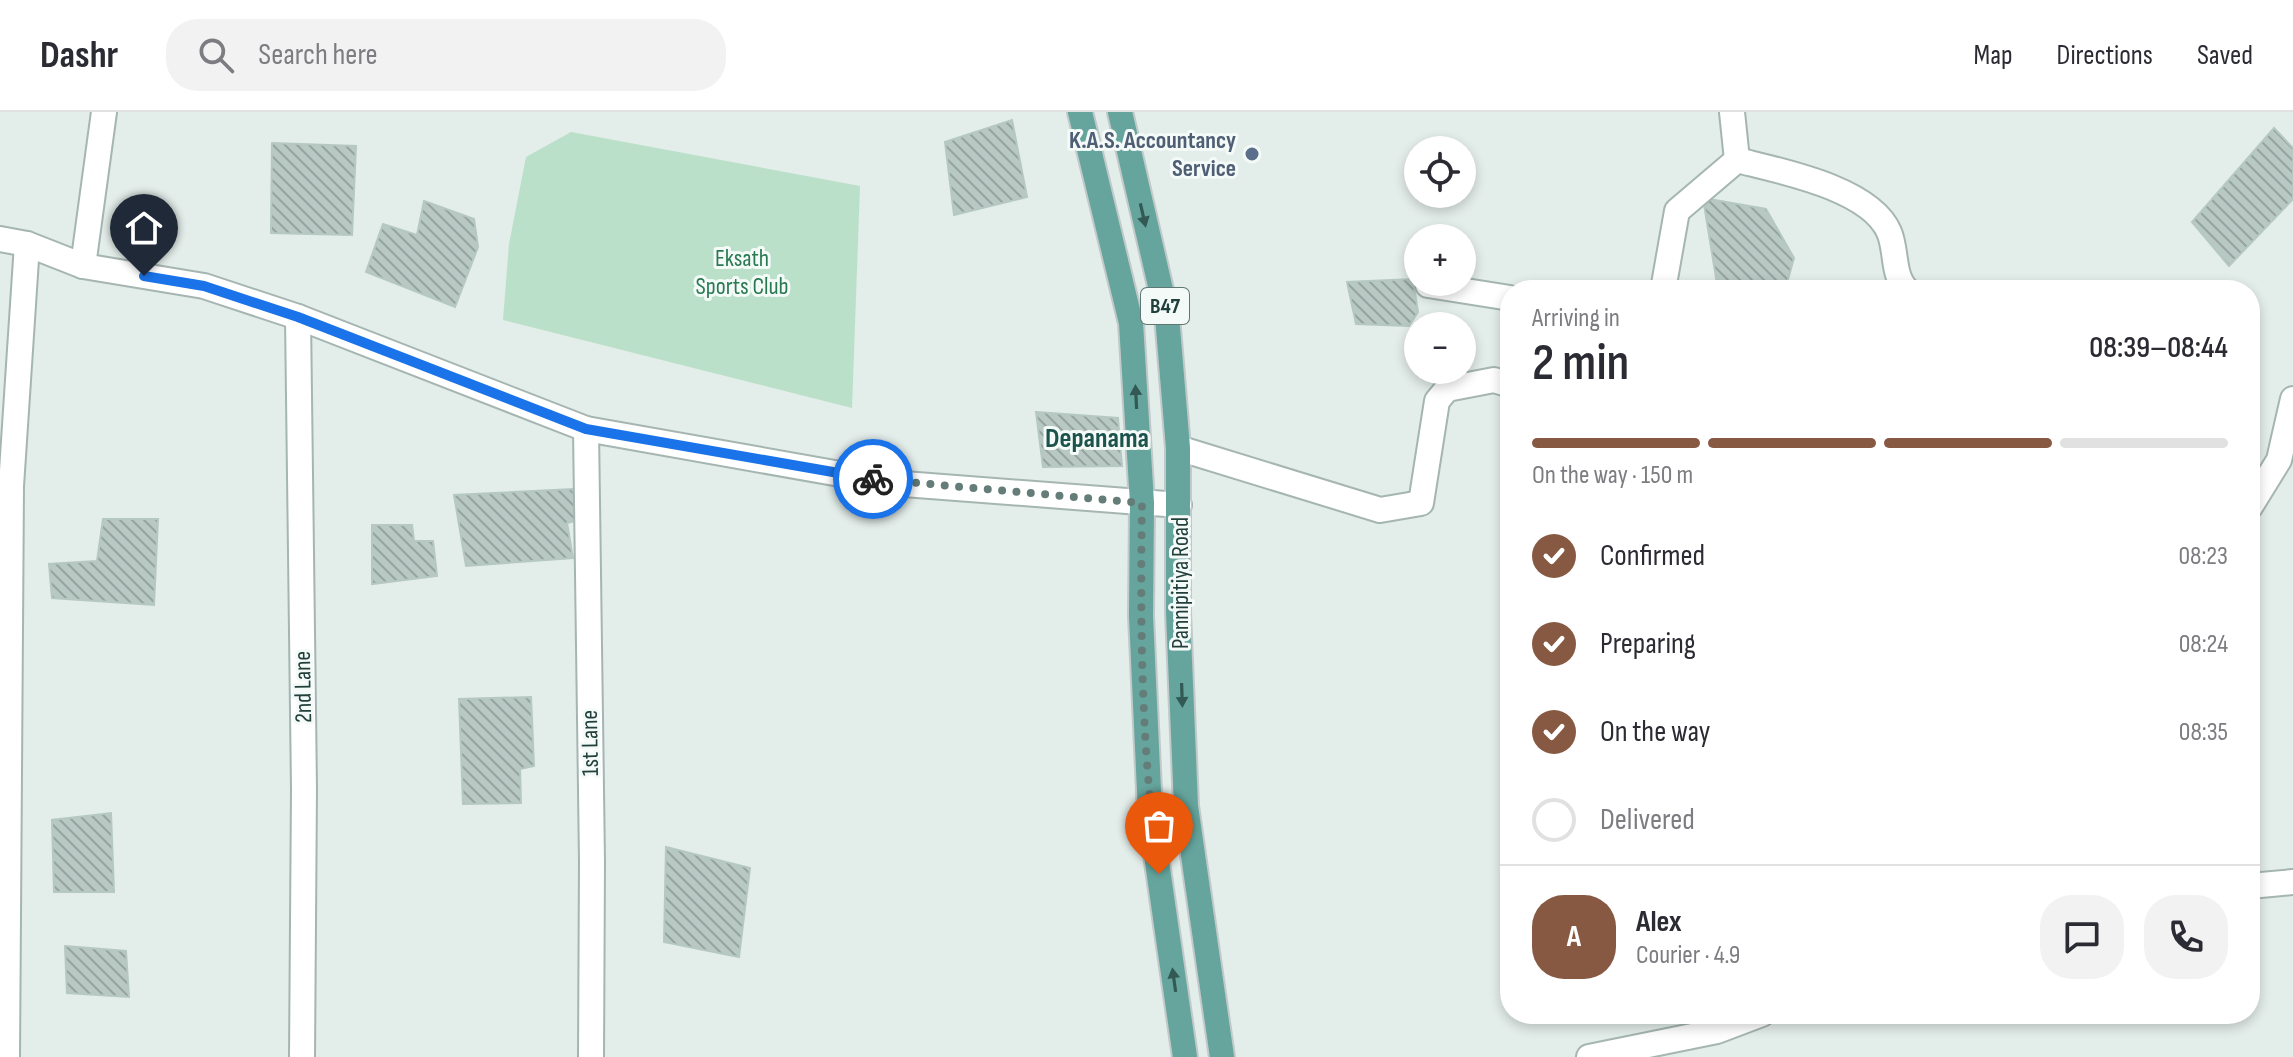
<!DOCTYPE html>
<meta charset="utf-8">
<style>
body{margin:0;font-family:"Sofia Sans Condensed",sans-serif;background:#f2f2f3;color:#2b2b33;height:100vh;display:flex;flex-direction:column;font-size:30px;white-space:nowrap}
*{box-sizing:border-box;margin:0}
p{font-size:26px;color:#7c7c81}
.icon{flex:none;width:44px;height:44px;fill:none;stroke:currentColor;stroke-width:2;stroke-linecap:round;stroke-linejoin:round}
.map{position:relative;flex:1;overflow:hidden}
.details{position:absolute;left:1500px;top:168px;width:760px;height:744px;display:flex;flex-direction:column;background:#fff;border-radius:32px;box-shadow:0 4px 12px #0003}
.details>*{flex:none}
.buttons{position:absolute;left:1404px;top:24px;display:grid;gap:16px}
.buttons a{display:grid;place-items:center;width:72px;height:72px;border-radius:50%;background:#fff;box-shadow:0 4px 12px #0003;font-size:40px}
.pin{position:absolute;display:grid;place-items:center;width:68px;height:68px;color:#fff;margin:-82px -34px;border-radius:50% 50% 50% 0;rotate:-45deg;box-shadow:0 0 8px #0007}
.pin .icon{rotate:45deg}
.courier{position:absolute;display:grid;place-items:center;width:80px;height:80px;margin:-40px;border:6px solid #1a73e8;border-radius:50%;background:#fff;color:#222;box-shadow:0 2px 10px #0007}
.overview em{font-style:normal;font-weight:600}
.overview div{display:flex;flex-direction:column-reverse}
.overview{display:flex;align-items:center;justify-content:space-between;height:136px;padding:0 32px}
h1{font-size:52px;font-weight:600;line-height:60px}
.bar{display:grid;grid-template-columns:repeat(4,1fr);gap:12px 8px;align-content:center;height:96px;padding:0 32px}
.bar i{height:10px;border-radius:6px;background:#e1e1e2}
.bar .on{background:#885942}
.bar p{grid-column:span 4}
.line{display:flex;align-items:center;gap:20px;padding:0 32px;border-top:2px solid #e1e1e2}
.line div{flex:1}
.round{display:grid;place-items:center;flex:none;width:84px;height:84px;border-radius:32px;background:#f2f2f3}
ol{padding:0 32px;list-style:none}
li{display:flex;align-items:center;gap:24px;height:88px}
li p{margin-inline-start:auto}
li .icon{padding:8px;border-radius:50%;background:#885942;color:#fff;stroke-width:4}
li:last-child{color:#7c7c81}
li i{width:44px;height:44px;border:4px solid #e1e1e2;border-radius:50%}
header{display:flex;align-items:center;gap:48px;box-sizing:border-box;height:112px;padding:0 40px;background:#fff;border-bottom:2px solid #e1e1e2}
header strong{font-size:38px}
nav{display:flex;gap:44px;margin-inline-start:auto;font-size:28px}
.search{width:560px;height:72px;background:#f2f2f3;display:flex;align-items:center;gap:20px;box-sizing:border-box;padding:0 28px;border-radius:32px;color:#7c7c81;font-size:30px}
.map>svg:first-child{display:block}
</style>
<header>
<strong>Dashr</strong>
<div class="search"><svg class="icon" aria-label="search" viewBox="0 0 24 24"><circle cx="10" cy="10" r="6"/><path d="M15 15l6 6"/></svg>Search here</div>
<nav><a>Map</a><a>Directions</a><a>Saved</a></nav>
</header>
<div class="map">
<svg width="2293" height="945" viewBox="0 0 2293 945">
<defs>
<pattern id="building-back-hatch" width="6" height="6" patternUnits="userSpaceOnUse" patternTransform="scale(2)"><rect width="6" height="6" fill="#b8c8c3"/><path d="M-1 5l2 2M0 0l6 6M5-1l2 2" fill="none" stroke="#95a4a0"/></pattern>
</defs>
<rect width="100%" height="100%" fill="#e3edea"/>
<!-- green -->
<path fill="#bbe0c9" d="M571 20 860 74 852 296 503 208 509 132 526 45Z"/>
<!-- building -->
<g fill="url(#building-back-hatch)" stroke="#b5c8c2" stroke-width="2">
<path d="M1012 8 1027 85 954 103 945 30Z"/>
<path d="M2274 16 2293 36V87L2229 154 2192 110Z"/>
<path d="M272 31 356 34 352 123 271 121Z"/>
<path d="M1703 86 1766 97 1794 146 1785 178H1718Z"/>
<path d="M424 89 474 107 478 135 455 195 366 160 383 112 417 123Z"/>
<path d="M1413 167 1418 200 1409 214 1356 212 1347 170Z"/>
<path d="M1036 300 1118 306 1122 354 1043 355Z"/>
<path d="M573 377 579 408 567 411 573 446 466 454 454 383Z"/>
<path d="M103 407H158L154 493 52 486 49 452 97 449Z"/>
<path d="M372 413H412L414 429H433L437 464 372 472Z"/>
<path d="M531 585 534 654 520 657 521 691 463 692 459 587Z"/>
<path d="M111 701 114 780H54L52 708Z"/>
<path d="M666 735 750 756 739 845 664 830Z"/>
<path d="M65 834 126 839 129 885 67 881Z"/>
</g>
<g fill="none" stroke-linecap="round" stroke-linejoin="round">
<defs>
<g id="minor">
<path d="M1732 0 1737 48"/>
<path d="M1737 48C1780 59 1870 76 1889 120 1897 138 1892 164 1907 178"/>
<path d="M0 127 27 132 83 154 204 174 298 205 586 317 891 371 1179 393"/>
<path d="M83 154 104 0"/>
<path d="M1428 173 1510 186"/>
<path d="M1663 178 1677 99 1737 48"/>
<path d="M298 205 304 677 302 945"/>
<path d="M586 317 592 750 591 945"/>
<path d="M1178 336 1380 398 1421 391 1437 289 1447 277 1494 268 1510 273"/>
<path d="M2250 395 2279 348 2293 287"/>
<path d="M2250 774 2293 770"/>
<path d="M7 945 11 374 27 132"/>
<path d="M1589 945 1717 919 1762 902"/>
</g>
<g id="major">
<path d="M1080 0 1131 211 1142 391 1141 504 1150 701 1185 945"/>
<path d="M1120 0 1167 204 1178 336V500L1186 694 1222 945"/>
</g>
</defs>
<!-- minor casing -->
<use href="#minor" stroke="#a5b6b2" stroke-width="28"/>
<!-- major casing -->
<use href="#major" stroke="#c1cac8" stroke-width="28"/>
<!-- minor -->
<use href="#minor" stroke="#fff" stroke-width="24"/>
<!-- major -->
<use href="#major" stroke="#65a59d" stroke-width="24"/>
</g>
<!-- one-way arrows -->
<defs><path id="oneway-solid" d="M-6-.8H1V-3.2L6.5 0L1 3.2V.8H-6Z" transform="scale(2)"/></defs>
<g fill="#325954">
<use href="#oneway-solid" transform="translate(1143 103) rotate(77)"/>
<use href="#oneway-solid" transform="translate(1136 285) rotate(-93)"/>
<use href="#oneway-solid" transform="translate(1182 583) rotate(88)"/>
<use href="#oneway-solid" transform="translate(1174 868) rotate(-98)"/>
</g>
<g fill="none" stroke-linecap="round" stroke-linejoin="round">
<!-- done -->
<path stroke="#657d78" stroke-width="8" stroke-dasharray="0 14.4" d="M873 367 1142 391C1140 514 1141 640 1159 762"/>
<!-- route -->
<path stroke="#1a73e8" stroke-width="10" d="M144 164 204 174 298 205 586 317 873 367"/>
</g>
<!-- markers -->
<circle fill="#5c6f8a" stroke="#f4faf7" stroke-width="3" cx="1252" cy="42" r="8"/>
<g text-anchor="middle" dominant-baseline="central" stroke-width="6" stroke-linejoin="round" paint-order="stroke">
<!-- shield labels -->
<rect fill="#f4faf7" stroke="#607873" stroke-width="2" x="1141" y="176" width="48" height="36" rx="6"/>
<g font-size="22" font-weight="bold" fill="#21403b">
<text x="1165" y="194">B47</text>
</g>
<!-- service labels -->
<g font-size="24" font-weight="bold" fill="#4e5e75" stroke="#f4faf7" text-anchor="end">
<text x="1236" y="28">K.A.S. Accountancy<tspan x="1236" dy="28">Service</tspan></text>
</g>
<!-- park labels -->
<g font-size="24" fill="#297952" stroke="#f4faf7">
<text x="742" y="146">Eksath<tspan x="742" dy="28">Sports Club</tspan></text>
</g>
<!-- street labels -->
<g font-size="24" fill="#21403b" stroke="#f4faf7">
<text transform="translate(1180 471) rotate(-90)">Pannipitiya Road</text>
<text transform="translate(303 575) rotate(-91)">2nd Lane</text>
<text transform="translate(590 631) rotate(-91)">1st Lane</text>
</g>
<!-- quarter labels -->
<g font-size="28" font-weight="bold" fill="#1c534d" stroke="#f4faf7">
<text x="1097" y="326">Depanama</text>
</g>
</g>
</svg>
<div class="buttons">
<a><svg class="icon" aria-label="locate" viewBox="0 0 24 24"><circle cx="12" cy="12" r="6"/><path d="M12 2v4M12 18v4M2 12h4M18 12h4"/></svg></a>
<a>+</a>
<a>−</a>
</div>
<div class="pin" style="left:1159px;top:762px;background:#ea580c"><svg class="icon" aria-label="bag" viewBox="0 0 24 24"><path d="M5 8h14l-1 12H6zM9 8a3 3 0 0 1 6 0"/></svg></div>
<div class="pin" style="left:144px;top:164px;background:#1f2937"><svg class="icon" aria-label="home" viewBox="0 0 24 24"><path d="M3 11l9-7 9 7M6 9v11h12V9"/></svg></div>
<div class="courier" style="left:873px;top:367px"><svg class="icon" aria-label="bike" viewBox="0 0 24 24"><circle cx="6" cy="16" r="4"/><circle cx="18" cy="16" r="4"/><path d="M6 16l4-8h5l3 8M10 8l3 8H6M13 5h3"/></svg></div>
<section class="details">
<div class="overview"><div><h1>2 min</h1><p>Arriving in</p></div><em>08:39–08:44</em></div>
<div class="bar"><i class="on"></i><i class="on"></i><i class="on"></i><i></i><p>On the way · 150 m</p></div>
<ol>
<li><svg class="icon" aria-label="check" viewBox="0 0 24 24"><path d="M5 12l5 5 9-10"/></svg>Confirmed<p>08:23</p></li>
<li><svg class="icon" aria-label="check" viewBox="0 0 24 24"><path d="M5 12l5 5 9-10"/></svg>Preparing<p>08:24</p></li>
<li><svg class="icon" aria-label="check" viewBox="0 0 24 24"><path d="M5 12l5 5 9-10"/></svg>On the way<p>08:35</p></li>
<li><i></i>Delivered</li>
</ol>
<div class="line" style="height:144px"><b class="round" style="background:#885942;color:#fff">A</b><div><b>Alex</b><p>Courier · 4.9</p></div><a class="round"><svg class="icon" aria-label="chat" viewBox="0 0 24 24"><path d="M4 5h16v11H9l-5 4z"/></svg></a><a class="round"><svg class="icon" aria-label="phone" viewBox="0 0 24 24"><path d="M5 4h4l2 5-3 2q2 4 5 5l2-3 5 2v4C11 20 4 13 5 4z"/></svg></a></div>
</section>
</div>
